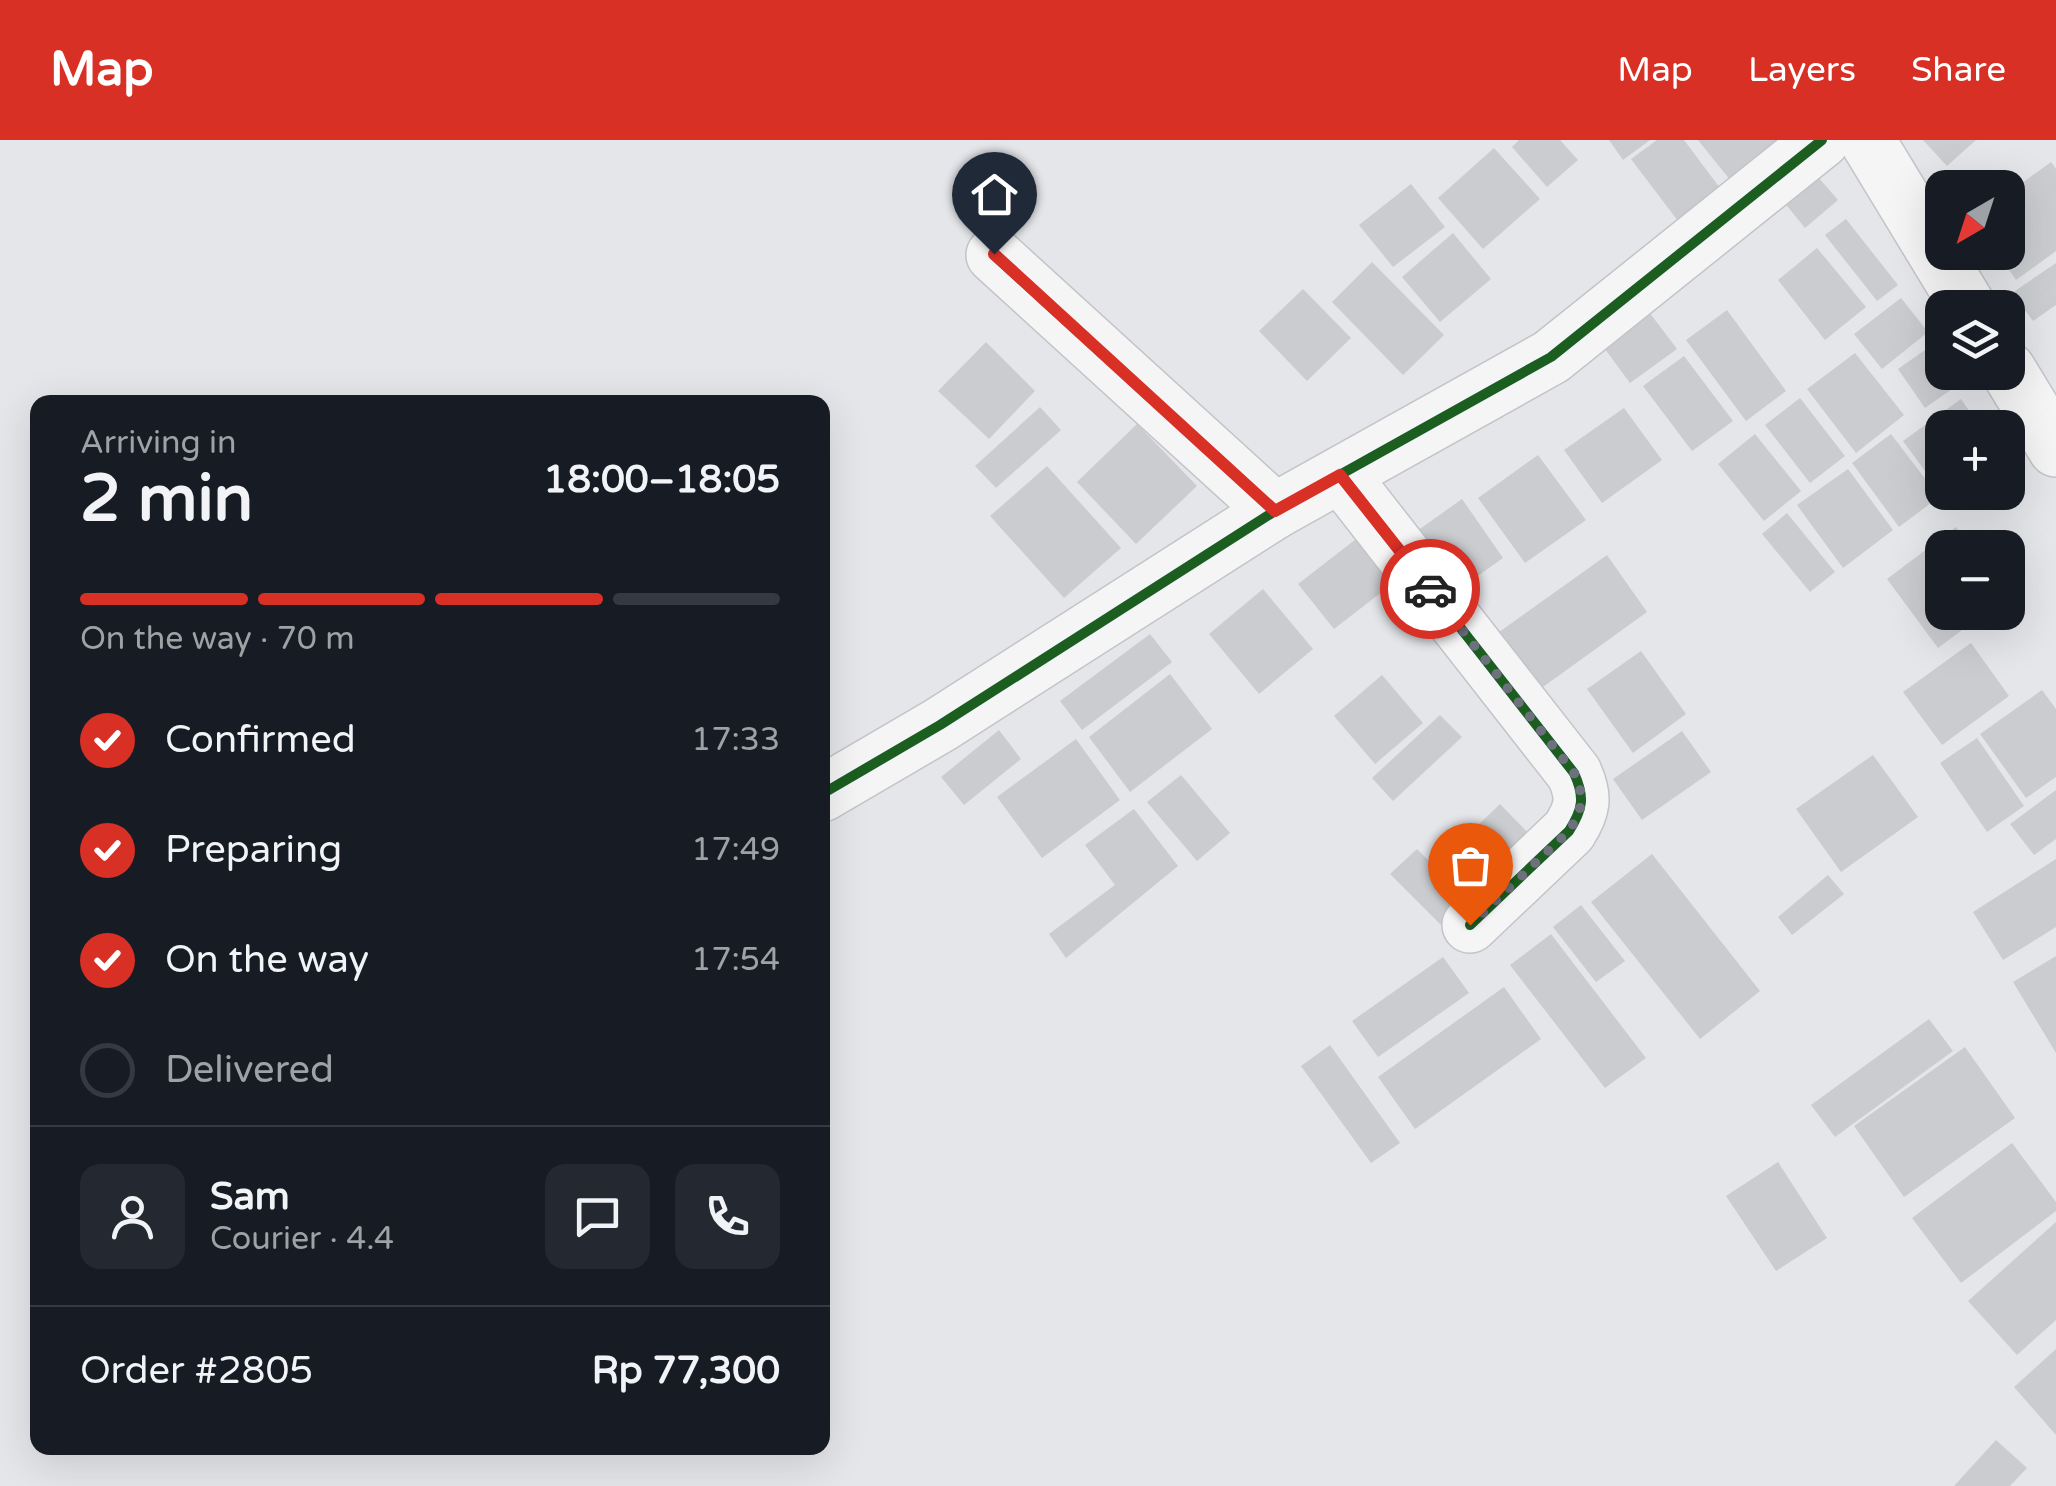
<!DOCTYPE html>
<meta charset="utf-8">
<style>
body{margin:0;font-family:"Varela Round",sans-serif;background:#242831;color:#f1f3f6;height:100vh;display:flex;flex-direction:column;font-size:38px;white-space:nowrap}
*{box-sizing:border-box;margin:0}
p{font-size:32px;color:#9ea1a6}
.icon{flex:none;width:55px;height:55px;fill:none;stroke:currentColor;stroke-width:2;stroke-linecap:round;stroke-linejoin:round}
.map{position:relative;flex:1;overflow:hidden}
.side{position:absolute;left:30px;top:255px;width:800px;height:1060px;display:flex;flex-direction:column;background:#171b24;border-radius:20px;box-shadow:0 10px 40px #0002}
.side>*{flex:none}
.needle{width:65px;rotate:219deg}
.fabs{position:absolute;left:1925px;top:30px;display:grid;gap:20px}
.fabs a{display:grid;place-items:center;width:100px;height:100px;border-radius:20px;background:#171b24;box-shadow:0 10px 40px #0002;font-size:50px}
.pin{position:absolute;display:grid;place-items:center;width:85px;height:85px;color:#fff;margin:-102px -42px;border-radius:50% 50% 50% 0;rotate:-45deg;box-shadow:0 0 10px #0007}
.pin .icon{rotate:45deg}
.courier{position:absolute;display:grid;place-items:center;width:100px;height:100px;margin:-50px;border:8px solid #d93025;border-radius:50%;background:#fff;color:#222;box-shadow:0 2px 12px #0007}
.summary em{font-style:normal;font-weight:800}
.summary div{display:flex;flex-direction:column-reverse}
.summary{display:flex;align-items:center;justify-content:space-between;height:170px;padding:0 50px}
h1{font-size:65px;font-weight:800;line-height:75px}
.bar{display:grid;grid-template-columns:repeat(4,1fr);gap:15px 10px;align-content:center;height:120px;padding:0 50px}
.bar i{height:12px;border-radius:8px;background:#363941}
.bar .on{background:#d93025}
.bar p{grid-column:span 4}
.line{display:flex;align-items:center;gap:25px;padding:0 50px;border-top:2px solid #363941}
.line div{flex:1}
.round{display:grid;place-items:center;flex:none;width:105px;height:105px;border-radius:20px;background:#242831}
ol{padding:0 50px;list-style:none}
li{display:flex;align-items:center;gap:30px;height:110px}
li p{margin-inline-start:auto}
li .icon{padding:10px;border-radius:50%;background:#d93025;color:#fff;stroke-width:4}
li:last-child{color:#9ea1a6}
li i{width:55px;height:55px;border:5px solid #363941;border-radius:50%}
header{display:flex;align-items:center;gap:60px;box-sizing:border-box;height:140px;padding:0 50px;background:#d93025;color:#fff}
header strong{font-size:48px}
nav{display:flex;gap:55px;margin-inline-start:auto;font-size:35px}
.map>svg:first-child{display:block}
</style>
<header>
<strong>Map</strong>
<nav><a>Map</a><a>Layers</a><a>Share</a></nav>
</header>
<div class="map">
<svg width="2056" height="1346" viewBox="0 0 2056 1346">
<rect width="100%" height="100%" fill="#e5e6ea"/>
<!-- building -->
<g fill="#cbccd0">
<path d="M1519 0H1560L1578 20 1547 47 1512 7Z"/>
<path d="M1609 0H1650L1623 20Z"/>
<path d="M1657 0H1684L1720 48 1678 81 1631 19Z"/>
<path d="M1698 0H1775L1778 3 1731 41Z"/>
<path d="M1923 0H1976L1947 26Z"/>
<path d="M1494 8 1540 59 1483 109 1438 58Z"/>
<path d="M2051 22 2056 29V111L2016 140 1997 112H2008V48H1993L2010 36 2018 46Z"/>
<path d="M1811 29 1838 60 1805 88 1779 56Z"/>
<path d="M1411 44 1445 87 1393 127 1359 85Z"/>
<path d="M1846 79 1898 145 1877 161 1825 95Z"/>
<path d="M1453 93 1491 139 1440 182 1402 137Z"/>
<path d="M1817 108 1866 167 1825 200 1778 140Z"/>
<path d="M1372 122 1444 195 1403 235 1332 162Z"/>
<path d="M2056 123V165L2033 181 2012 153Z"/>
<path d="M1303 149 1351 198 1307 241 1259 191Z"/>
<path d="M1901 158 1928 192 1882 229 1854 194Z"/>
<path d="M1646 168 1677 209 1630 243 1599 201Z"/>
<path d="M1727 170 1786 251 1746 281 1686 200Z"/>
<path d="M986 202 1035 251 989 299 938 251Z"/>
<path d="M1935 203 1942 213V232H1956L1962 242 1925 268 1898 229Z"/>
<path d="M1855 213 1904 275 1856 313 1807 249Z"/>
<path d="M1684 216 1733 281 1692 311 1643 246Z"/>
<path d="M1800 258 1845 316 1810 343 1765 285Z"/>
<path d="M1961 259 1981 288H1942V354L1903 301Z"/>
<path d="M1040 267 1061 290 996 348 975 326Z"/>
<path d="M1624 268 1662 320 1602 363 1564 310Z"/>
<path d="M1137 284 1197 346 1136 404 1077 342Z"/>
<path d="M1755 294 1801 351 1764 381 1718 324Z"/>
<path d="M1891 294 1939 357 1899 387 1852 323Z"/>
<path d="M1538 315 1586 380 1525 423 1478 358Z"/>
<path d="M1047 326 1121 408 1064 458 990 376Z"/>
<path d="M1848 329 1893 390 1843 428 1797 365Z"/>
<path d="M1462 359 1503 418 1451 455 1410 396Z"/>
<path d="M1787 373 1835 432 1810 452 1762 394Z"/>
<path d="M1956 387 1971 408H1942V472H1986L1938 508 1887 439Z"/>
<path d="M1369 389 1405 434 1334 489 1298 444Z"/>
<path d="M1607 415 1647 472 1536 552 1495 495Z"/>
<path d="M1263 449 1313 509 1259 554 1209 494Z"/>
<path d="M1150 494 1172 522 1082 590 1060 561Z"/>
<path d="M1971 503 2009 556 1942 605 1903 552Z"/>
<path d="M1641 511 1686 574 1633 613 1587 549Z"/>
<path d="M1170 534 1212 589 1130 652 1089 597Z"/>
<path d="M1382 535 1423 583 1375 624 1334 576Z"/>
<path d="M2042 550 2056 569V637L2026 658 1980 594Z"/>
<path d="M1440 575 1462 597 1393 661 1372 638Z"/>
<path d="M999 590 1021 619 964 665 941 637Z"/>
<path d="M1682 591 1711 632 1642 680 1613 639Z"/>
<path d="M1977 598 2024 666 1987 692 1940 623Z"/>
<path d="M1076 599 1120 660 1042 718 997 657Z"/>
<path d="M1873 615 1918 677 1841 732 1796 669Z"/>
<path d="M1181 635 1230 693 1197 721 1147 662Z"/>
<path d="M2056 650V699L2034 715 2010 684Z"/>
<path d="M1500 664 1532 697 1442 786 1390 734 1417 709 1435 727Z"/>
<path d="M1134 669 1178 726 1066 818 1049 794 1115 745 1085 705Z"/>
<path d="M1652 714 1760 851 1700 899 1591 762Z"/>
<path d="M2056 719V787L2003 820 1973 772Z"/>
<path d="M1828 735 1844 754 1792 795 1778 777Z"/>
<path d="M1581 765 1625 821 1596 842 1553 787Z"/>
<path d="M1551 794 1646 918 1605 948 1510 825Z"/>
<path d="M2056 816V913L2013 842Z"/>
<path d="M1443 817 1469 853 1378 917 1352 881Z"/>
<path d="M1504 847 1541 899 1415 989 1378 937Z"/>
<path d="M1929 879 1953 911 1835 997 1811 965Z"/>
<path d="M1330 905 1400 1003 1371 1023 1301 926Z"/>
<path d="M1965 907 2015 978 1904 1057 1854 986Z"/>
<path d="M2012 1003 2056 1062V1071L1961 1143 1912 1078Z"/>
<path d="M1778 1022 1827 1098 1776 1131 1726 1056Z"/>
<path d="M2056 1082V1180L2017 1215 1968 1161Z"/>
<path d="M2056 1209V1295L2014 1247Z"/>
<path d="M1996 1300 2027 1328 2010 1346H1954Z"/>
</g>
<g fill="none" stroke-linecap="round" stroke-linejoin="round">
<defs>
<g id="street">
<path d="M1867 0 1969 168"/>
<path d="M994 115 1275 371"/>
<path d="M2008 230 2056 309"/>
<path d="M1341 335 1574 633C1585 657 1583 669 1569 691L1470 785"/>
<path d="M822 654 940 585 1275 371 1551 217 1822 0"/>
</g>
</defs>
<!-- street casing -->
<use href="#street" stroke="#c3c4c8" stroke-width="58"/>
<!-- street -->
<use href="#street" stroke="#f5f5f6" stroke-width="55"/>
<defs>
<g id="cycleway">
<path d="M994 115 1275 371"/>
<path d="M1341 335 1574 633C1585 657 1583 669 1569 691L1470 785"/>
<path d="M822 654 940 585 1275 371 1551 217 1822 0"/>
</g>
</defs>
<!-- cycleway casing -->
<use href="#cycleway" stroke="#f4f5f8" stroke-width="16"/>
<!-- cycleway -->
<use href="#cycleway" stroke="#1b5e20" stroke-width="10"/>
</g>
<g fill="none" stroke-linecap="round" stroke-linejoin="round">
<!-- done -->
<path stroke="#6d707d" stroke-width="10" stroke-dasharray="0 18" d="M1430 449 1574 633C1585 657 1583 669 1569 691L1470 785"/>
<!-- route -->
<path stroke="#d93025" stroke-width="12" d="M994 114 1275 371 1340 335 1430 449"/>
</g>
</svg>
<div class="fabs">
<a><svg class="needle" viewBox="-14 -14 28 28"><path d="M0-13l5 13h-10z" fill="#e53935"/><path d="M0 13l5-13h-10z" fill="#9ea1a6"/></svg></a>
<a><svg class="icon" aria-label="layers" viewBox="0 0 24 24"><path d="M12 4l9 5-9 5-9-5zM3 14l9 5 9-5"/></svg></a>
<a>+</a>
<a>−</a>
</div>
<div class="pin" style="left:1470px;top:785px;background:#ea580c"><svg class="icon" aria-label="bag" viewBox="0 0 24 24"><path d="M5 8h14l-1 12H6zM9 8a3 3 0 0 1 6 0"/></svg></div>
<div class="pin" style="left:994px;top:114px;background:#1f2937"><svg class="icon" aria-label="home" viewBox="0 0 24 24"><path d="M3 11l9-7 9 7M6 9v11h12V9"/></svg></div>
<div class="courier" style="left:1430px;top:449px"><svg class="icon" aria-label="car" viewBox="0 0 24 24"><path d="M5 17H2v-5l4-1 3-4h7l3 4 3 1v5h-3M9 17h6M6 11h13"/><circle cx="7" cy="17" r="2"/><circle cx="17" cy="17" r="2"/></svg></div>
<section class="side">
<div class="summary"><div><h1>2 min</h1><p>Arriving in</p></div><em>18:00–18:05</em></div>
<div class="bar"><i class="on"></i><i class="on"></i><i class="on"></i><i></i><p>On the way · 70 m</p></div>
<ol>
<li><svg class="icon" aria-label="check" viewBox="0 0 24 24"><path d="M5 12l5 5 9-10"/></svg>Confirmed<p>17:33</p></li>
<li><svg class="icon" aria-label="check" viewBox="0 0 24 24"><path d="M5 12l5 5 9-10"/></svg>Preparing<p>17:49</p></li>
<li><svg class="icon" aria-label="check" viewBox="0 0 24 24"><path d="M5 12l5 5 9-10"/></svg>On the way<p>17:54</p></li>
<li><i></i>Delivered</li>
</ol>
<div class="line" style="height:180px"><a class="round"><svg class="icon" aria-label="person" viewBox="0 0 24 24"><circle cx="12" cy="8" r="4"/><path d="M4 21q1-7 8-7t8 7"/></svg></a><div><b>Sam</b><p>Courier · 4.4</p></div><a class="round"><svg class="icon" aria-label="chat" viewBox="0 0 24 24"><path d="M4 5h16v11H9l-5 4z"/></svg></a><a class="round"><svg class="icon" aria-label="phone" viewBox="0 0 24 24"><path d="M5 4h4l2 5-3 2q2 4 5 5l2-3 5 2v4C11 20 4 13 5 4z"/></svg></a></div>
<div class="line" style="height:130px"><div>Order #2805</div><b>Rp 77,300</b></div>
</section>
</div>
